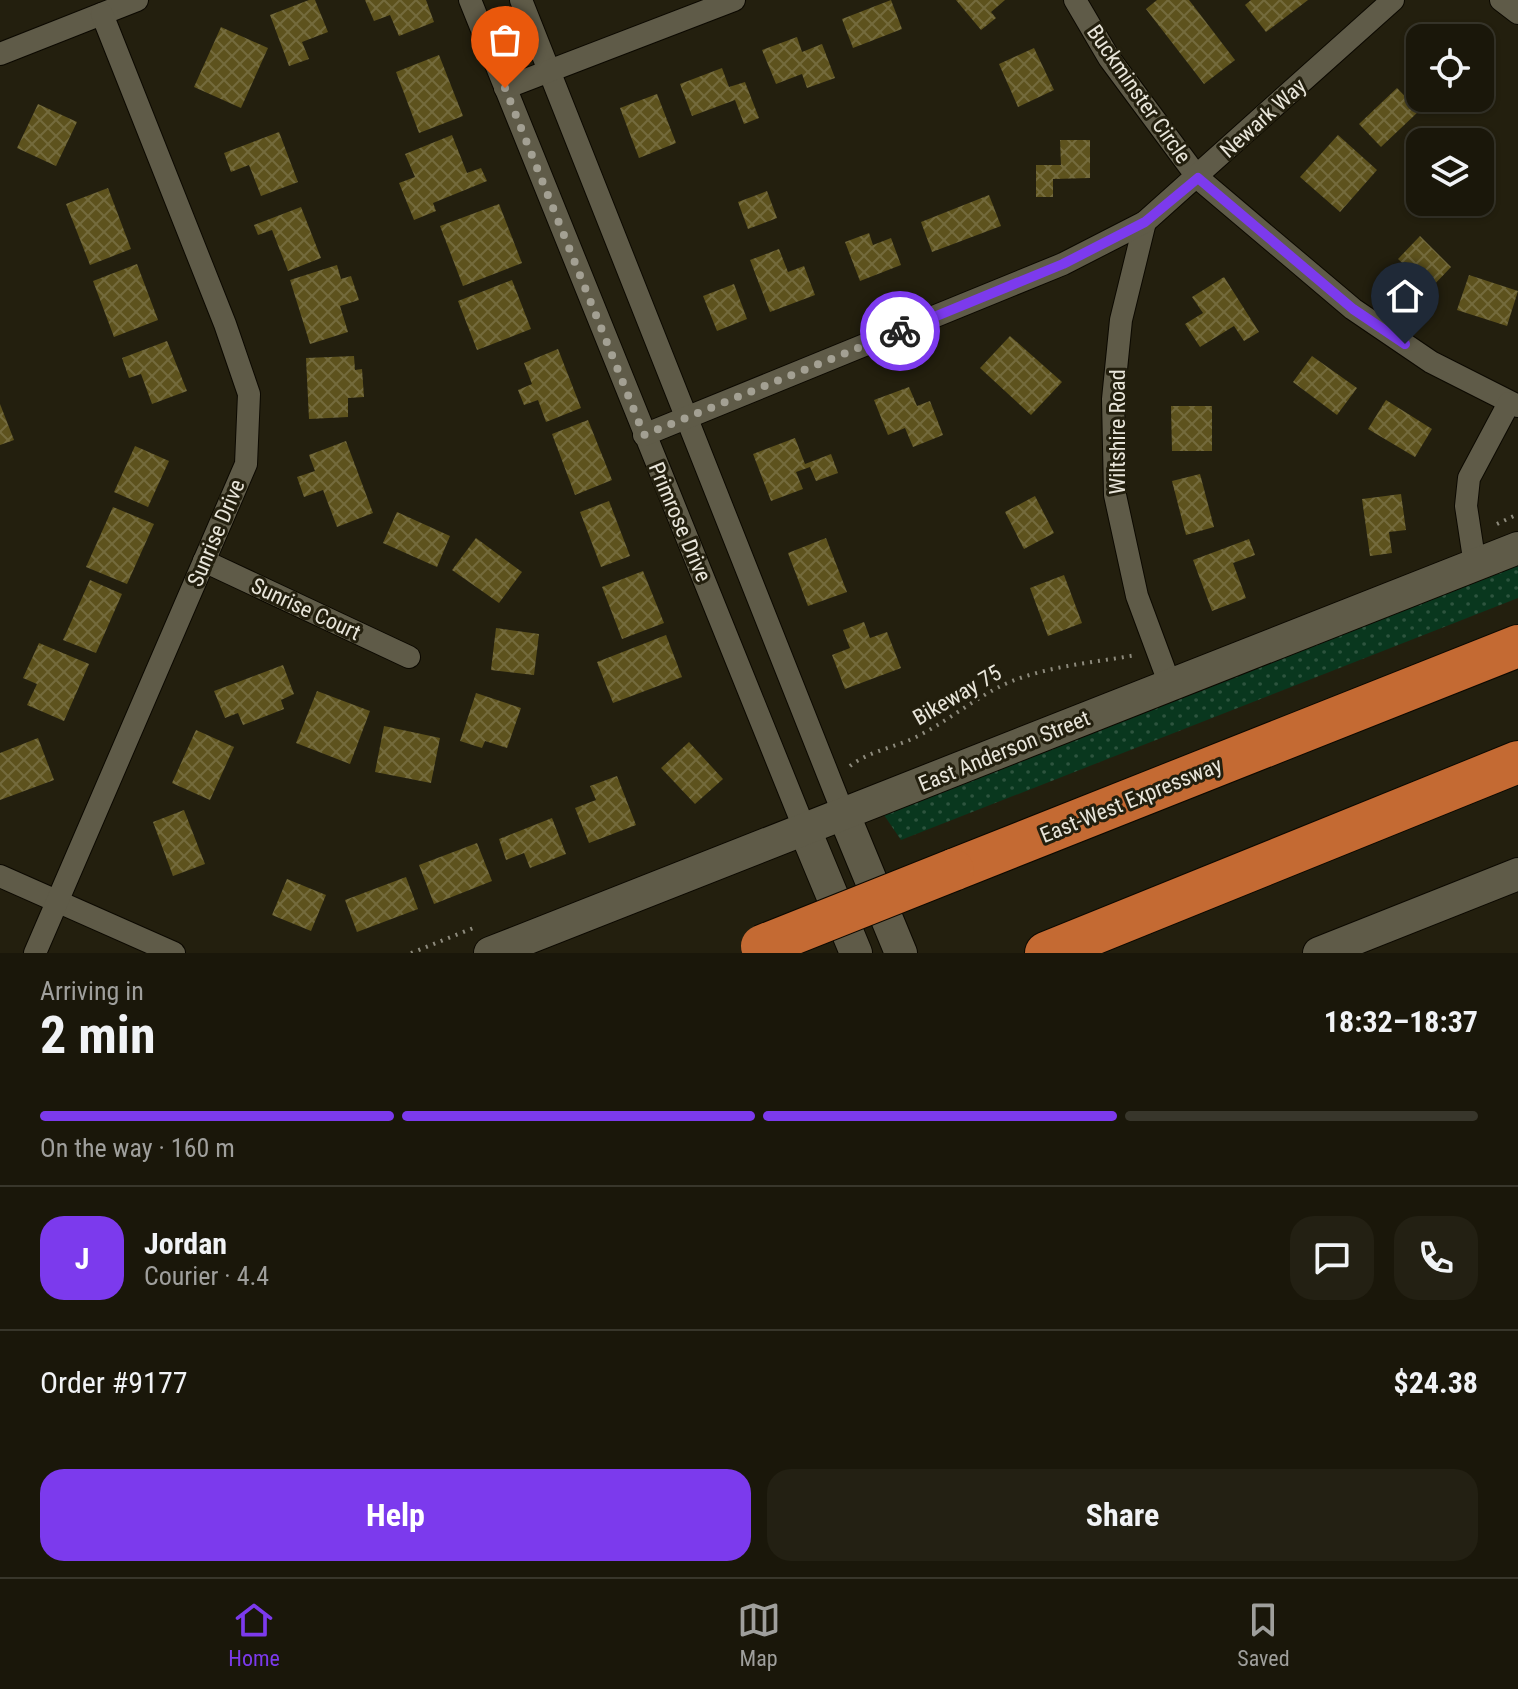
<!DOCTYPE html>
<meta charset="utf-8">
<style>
body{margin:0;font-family:"Roboto Condensed",sans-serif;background:#232013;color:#f1f3f6;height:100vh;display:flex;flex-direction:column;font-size:30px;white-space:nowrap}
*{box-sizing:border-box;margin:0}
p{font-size:26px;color:#9f9f9c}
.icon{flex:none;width:44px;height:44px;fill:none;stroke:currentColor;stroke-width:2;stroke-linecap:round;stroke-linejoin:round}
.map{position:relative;height:953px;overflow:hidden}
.sheet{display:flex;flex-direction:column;background:#1a170a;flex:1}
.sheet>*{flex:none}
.controls{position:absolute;left:1406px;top:24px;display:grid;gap:16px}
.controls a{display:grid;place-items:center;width:88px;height:88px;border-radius:16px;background:#1a170a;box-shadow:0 2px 6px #0004,0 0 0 2px #38362b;font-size:40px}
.pin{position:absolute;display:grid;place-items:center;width:68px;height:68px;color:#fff;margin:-82px -34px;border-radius:50% 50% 50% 0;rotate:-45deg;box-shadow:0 0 8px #0007}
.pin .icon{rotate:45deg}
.courier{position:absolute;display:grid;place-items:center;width:80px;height:80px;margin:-40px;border:6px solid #7c3aed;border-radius:50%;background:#fff;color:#222;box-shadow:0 2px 10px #0007}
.overview em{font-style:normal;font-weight:700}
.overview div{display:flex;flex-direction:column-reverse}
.overview{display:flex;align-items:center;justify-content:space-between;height:136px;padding:0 40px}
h1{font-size:52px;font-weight:700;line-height:60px}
.bar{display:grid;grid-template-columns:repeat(4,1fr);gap:12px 8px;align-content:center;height:96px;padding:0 40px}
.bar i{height:10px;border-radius:6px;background:#38362b}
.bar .selected{background:#7c3aed}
.bar p{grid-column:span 4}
.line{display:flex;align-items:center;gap:20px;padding:0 40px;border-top:2px solid #38362b}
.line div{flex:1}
.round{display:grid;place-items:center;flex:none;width:84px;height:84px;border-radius:24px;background:#232013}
.button{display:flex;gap:16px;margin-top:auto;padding:16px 40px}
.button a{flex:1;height:92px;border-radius:24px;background:#7c3aed;color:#fff;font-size:32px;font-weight:700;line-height:92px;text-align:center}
.button a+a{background:#232013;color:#f1f3f6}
.tabs{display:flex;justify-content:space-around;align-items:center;height:112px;border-top:2px solid #38362b;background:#1a170a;font-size:22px;color:#9f9f9c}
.tabs a{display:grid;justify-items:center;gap:4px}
.tabs .selected{color:#7c3aed}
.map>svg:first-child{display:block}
</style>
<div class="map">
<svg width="1518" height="953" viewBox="0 0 1518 953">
<defs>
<pattern id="grass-dots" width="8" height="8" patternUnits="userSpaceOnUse" patternTransform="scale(2)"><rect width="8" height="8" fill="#09371e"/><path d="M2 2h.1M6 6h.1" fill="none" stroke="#2d543e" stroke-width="1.8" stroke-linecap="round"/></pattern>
<pattern id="building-cross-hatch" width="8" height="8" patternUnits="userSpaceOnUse" patternTransform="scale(2)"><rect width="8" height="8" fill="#5d521d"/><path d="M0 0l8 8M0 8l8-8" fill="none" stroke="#746b3d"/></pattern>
</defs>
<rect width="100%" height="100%" fill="#231f0e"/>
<!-- grass -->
<path fill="url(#grass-dots)" d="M1518 563V598L901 840 884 815Z"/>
<!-- building -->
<g fill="url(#building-cross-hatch)">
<path d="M309 0H315L328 32 302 42 309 59 289 66 270 15Z"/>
<path d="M365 0H426L434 22 399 36 390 15 374 21Z"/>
<path d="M891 0 902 29 853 48 842 19Z"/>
<path d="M956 0H1005L991 12 996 18 981 30Z"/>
<path d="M1157 0H1189L1235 60 1204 84 1146 9Z"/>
<path d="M1251 0H1308L1266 32 1245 5Z"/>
<path d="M221 27 268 48 241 108 194 87Z"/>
<path d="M797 37 802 52 822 44 835 78 807 88 802 74 776 84 762 50Z"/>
<path d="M1034 48 1054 90 1018 107 999 64Z"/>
<path d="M439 55 463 116 419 133 396 72Z"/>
<path d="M722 68 729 87 745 82 759 118 744 124 735 100 692 116 680 84Z"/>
<path d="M1397 88 1419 111 1381 147 1359 124Z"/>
<path d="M657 94 676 143 639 158 620 108Z"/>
<path d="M38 104 77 122 56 166 17 148Z"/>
<path d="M279 132 298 182 261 196 249 165 231 172 224 153Z"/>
<path d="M452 135 467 173 481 168 487 181 433 203 436 211 414 220 399 183 415 177 405 154Z"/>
<path d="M1338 135 1377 170 1340 212 1300 177Z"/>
<path d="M1060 140H1090V178L1053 179V197H1036V165H1061Z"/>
<path d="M108 188 131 249 90 265 66 204Z"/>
<path d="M767 191 777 218 748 229 738 202Z"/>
<path d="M989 195 1001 226 932 252 921 222Z"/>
<path d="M499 204 522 263 463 286 440 226Z"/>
<path d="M301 207 321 258 288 271 272 230 258 235 254 225Z"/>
<path d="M869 233 873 245 891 238 901 265 860 281 845 242Z"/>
<path d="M1420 236 1451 267 1430 289 1398 259Z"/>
<path d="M779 249 788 272 804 266 815 295 770 312 750 260Z"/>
<path d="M137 264 158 320 114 337 93 281Z"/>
<path d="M337 265 341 279 351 276 359 300 340 306 348 332 310 344 290 280Z"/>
<path d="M1469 275 1518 291 1507 326 1457 310Z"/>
<path d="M1224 277 1259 332 1244 341 1234 326 1200 347 1185 324 1203 313 1192 297Z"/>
<path d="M512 280 531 329 477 350 458 301Z"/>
<path d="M734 284 747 319 717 331 703 296Z"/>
<path d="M1010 336 1062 382 1031 415 980 368Z"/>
<path d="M167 341 187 391 152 404 141 374 129 378 122 358Z"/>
<path d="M558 349 581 408 546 422 538 400 524 405 518 390 532 384 524 363Z"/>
<path d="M354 356 355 370 362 369 364 397 348 398V417L309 419 306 358Z"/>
<path d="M1312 356 1357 388 1337 415 1293 382Z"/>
<path d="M909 387 917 406 930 401 943 435 913 447 905 428 888 435 874 400Z"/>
<path d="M1386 400 1432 429 1415 457 1368 429Z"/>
<path d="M0 404 14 440 0 445Z"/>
<path d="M1171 406H1212V451H1172Z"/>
<path d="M588 420 612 480 575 495 552 434Z"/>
<path d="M795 438 805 464 831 454 838 473 816 481 810 467 796 472 803 489 771 501 753 454Z"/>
<path d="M346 441 373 513 337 527 323 490 304 497 297 477 315 471 309 455Z"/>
<path d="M135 446 169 461 148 507 114 492Z"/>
<path d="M1200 474 1214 527 1186 535 1172 481Z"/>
<path d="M1401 494 1406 530 1389 532 1392 553 1370 556 1362 499Z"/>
<path d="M1035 496 1054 533 1024 549 1005 512Z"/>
<path d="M609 501 630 556 601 567 580 512Z"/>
<path d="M113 507 154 524 127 584 86 567Z"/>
<path d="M397 512 450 536 437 567 383 543Z"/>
<path d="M476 538 522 572 499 603 452 570Z"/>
<path d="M826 538 847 592 808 606 788 553Z"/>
<path d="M1249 539 1255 555 1233 563 1246 598 1212 611 1193 560Z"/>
<path d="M643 571 664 623 622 639 602 587Z"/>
<path d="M1064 575 1082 623 1048 636 1030 588Z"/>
<path d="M90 580 122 594 96 653 63 640Z"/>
<path d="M864 622 870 638 887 632 901 668 845 689 832 655 850 648 843 630Z"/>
<path d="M496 628 539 634 534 675 491 670Z"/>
<path d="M666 635 682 677 613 703 597 662Z"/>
<path d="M39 643 89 664 64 721 27 705 37 684 23 678Z"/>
<path d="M283 665 294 694 281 700 284 709 243 725 238 713 225 718 214 691Z"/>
<path d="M317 691 370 711 350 764 296 743Z"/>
<path d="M476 693 521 708 507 748 485 741 482 748 460 741Z"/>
<path d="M384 726 440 738 431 783 375 772Z"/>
<path d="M196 730 234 747 210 800 172 783Z"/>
<path d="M38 738 54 780 0 800V753Z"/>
<path d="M689 742 723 779 695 804 661 768Z"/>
<path d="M617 776 636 825 589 843 575 808 596 800 590 786Z"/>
<path d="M184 810 205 864 173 876 153 822Z"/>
<path d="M552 818 566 854 530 868 524 853 506 860 499 839Z"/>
<path d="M477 843 492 881 434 904 419 865Z"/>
<path d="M406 877 418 909 357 932 345 900Z"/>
<path d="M287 879 326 895 311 931 272 915Z"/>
</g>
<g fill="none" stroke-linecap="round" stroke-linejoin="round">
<defs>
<g id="street">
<path d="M470 0 805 830"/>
<path d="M521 0 844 815"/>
<path d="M1075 0 1109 58 1198 178 1353 309 1431 362 1518 406"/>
<path d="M1501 0 1518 13"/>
<path d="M0 54 137 0"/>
<path d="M505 88 734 0"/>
<path d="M1145 222 1121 320 1113 399 1115 495 1137 596 1170 685"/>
<path d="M644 435 1063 264 1145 222 1393 0"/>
<path d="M204 561 409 657"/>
<path d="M1475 565 1466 506 1469 478 1509 403"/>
<path d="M0 876 174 953"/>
<path d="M35 953 246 464 249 394 225 324 102 14"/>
</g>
<g id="secondary">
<path d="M844 815 901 953"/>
<path d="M805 830 856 953"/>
<path d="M490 953 1518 548"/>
<path d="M1319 953 1518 874"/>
</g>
<g id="highway">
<path d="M953 870 1518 646"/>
<path d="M1046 953 1518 762"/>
</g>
</defs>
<!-- street casing -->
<use href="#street" stroke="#0c0900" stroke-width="24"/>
<!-- secondary casing -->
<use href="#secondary" stroke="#0c0900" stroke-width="34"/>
<!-- highway casing -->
<use href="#highway" stroke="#0c0900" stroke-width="44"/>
<!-- path -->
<g stroke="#8d8a7c" stroke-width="4" stroke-dasharray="2 6" stroke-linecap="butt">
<path d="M1497 524 1518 514"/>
<path d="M850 766C868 752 891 748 912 739 944 724 972 700 1003 685 1044 666 1092 663 1136 655"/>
<path d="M411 953 476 927"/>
</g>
<!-- street -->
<use href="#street" stroke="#5f5b48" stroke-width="22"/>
<!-- secondary -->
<use href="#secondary" stroke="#5f5b48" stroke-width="32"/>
<!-- highway -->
<use href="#highway" stroke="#c46a33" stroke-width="42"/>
<defs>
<path id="highway-bridge" d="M762 946 953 870"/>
</defs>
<!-- highway-bridge casing -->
<use href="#highway-bridge" stroke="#0c0900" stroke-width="44" stroke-linecap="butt"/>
<!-- highway-bridge -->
<use href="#highway-bridge" stroke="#c46a33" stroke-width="42"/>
</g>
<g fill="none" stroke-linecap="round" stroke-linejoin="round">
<!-- done -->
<path stroke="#a3a093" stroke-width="8" stroke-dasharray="0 14.4" d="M505 88 644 435 900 331"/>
<!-- route -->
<path stroke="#7c3aed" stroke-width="10" d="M900 331 1063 264 1145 222 1198 178 1353 309 1405 344"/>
</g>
<g text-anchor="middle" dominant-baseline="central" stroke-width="6" stroke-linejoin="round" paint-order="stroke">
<!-- street labels -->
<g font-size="22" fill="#e8e5da" stroke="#231f0e">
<text transform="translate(1139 94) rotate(55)">Buckminster Circle</text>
<text transform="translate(1263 118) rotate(-42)">Newark Way</text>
<text transform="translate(1117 432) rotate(-90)">Wiltshire Road</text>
<text transform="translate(680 522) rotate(67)">Primrose Drive</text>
<text transform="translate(216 533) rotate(-67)">Sunrise Drive</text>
<text transform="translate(306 609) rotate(25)">Sunrise Court</text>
<text transform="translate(957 695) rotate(-30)">Bikeway 75</text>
<text transform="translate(1004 751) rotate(-22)">East Anderson Street</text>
<text transform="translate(1131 800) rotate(-22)">East-West Expressway</text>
</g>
</g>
</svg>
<div class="controls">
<a><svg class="icon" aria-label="locate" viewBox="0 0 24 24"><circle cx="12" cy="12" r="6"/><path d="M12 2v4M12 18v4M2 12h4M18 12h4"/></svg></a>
<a><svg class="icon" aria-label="layers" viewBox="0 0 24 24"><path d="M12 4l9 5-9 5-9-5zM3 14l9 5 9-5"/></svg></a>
</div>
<div class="pin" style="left:505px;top:88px;background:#ea580c"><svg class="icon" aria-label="bag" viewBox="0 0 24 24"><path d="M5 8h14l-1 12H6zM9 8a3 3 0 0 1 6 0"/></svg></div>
<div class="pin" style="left:1405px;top:344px;background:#1f2937"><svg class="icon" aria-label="home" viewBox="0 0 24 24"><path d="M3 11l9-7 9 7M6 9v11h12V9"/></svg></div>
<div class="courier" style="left:900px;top:331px"><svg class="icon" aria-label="bike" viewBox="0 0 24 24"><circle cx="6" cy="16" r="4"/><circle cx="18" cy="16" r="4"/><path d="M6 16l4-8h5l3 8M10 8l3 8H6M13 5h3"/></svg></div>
</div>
<section class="sheet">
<div class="overview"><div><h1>2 min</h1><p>Arriving in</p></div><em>18:32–18:37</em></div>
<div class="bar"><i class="selected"></i><i class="selected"></i><i class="selected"></i><i></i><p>On the way · 160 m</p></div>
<div class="line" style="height:144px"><b class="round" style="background:#7c3aed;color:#fff">J</b><div><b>Jordan</b><p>Courier · 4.4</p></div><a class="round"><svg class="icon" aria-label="chat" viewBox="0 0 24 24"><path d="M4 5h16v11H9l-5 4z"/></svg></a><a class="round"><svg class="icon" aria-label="phone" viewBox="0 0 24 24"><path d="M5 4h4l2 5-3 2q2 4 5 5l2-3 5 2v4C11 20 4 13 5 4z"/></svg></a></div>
<div class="line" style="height:104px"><div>Order #9177</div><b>$24.38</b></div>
<div class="button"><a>Help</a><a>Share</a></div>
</section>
<nav class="tabs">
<a class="selected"><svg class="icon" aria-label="home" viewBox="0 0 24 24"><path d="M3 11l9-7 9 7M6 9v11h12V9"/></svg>Home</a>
<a><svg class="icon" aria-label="map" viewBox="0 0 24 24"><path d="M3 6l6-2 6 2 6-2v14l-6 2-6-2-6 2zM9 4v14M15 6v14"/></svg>Map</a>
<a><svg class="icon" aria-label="saved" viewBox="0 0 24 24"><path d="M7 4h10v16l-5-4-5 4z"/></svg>Saved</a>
</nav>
